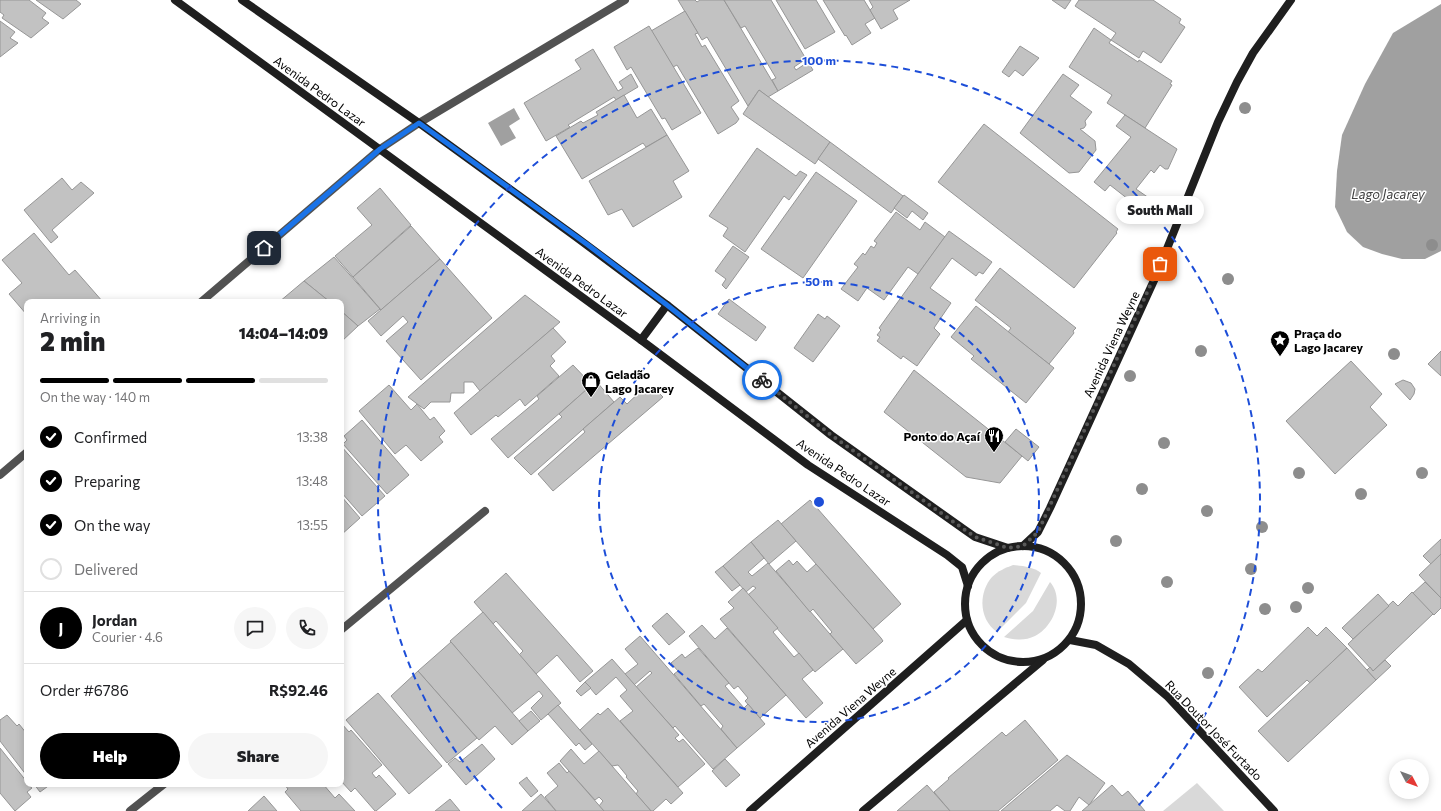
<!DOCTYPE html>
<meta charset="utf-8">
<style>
body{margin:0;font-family:Commissioner,sans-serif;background:#f6f6f6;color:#202124;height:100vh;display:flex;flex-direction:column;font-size:15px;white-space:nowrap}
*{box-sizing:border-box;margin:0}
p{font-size:13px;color:#757577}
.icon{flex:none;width:22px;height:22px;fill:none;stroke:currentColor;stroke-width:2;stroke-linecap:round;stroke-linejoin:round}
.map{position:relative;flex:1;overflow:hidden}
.drawer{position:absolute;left:24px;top:299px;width:320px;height:488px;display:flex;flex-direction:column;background:#fff;border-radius:8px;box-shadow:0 2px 10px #0003}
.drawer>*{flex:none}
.needle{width:26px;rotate:131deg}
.controls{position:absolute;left:1389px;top:759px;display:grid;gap:8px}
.controls a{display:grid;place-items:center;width:40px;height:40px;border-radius:50%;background:#fff;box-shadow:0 2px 10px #0003;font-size:20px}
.pin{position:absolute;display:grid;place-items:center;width:34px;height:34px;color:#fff;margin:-17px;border-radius:8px;box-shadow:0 2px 6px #0006}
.courier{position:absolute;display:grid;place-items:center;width:40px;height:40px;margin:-20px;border:3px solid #1a73e8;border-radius:50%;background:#fff;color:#222;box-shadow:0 1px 5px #0007}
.bubble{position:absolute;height:28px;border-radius:14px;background:#fff;box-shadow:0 2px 10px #0003;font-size:13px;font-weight:800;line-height:28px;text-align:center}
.headline em{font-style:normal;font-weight:800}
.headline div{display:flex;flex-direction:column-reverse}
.headline{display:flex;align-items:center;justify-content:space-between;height:68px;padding:0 16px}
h1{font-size:26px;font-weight:800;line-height:30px}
.bar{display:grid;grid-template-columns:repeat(4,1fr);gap:6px 4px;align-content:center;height:48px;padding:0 16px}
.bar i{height:5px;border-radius:3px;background:#e0e0e0}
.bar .active{background:#000}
.bar p{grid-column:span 4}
.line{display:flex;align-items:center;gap:10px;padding:0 16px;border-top:1px solid #e0e0e0}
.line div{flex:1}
.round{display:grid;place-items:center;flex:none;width:42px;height:42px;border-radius:21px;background:#f6f6f6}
ol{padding:0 16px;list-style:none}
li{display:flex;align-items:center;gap:12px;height:44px}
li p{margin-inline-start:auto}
li .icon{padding:4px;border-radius:50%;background:#000;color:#fff;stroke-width:4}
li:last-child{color:#757577}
li i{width:22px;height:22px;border:2px solid #e0e0e0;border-radius:50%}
.cta{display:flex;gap:8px;margin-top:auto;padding:8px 16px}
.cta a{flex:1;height:46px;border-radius:24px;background:#000;color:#fff;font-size:16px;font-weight:800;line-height:46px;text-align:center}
.cta a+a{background:#f6f6f6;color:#202124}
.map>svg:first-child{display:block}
</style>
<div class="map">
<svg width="1441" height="811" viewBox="0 0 1441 811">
<rect width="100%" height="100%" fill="#fff"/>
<!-- green -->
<g fill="#d9d9d9">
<path d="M1013 565C1024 566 1033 567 1041 573L1026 603 997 632C979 620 978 593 992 577 998 571 1005 568 1013 565Z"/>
<path d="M1050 582C1065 599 1053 627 1035 636 1025 641 1015 640 1004 637L1033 611Z"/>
<path d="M1197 783 1224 811H1163Z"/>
</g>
<!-- water -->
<g fill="#a0a0a0">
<path d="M1441 4V251L1425 259H1402L1382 254 1363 247 1347 232 1335 207 1337 171 1342 135 1365 84 1393 33Z"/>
<path d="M514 108 520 119 509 126 516 138 501 146 488 123Z"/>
</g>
<!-- building -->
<g fill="#c2c2c2" stroke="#969696">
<path d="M0 0H29L46 13 42 18 49 23 31 38 2 18 4 15 0 12Z"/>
<path d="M36 0H76L81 4 63 19Z"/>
<path d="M678 0H695L697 2 700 0H724L778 91 768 97 759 90 748 106 707 37 702 40Z"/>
<path d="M724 0H771L806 59 794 67 796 70 808 62 813 70 778 91 772 80 776 78 745 26 741 28Z"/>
<path d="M776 0H816L835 32 805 49Z"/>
<path d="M823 0H864L875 18 865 24 871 33 852 45 846 35 845 36Z"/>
<path d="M869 0H910L893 10 898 19 881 29 870 10 873 7Z"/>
<path d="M1052 0H1071L1065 9Z"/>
<path d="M1079 0H1153L1181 19 1179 23 1185 27 1161 63 1143 51 1139 58 1111 40 1116 33 1075 6Z"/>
<path d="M685 11 698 33 695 34 702 47 705 45 739 101 731 107 739 119 736 123 718 134 677 65 673 67 651 31Z"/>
<path d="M0 21 15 32 10 38 18 43 0 57Z"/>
<path d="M649 26 701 113 672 130 665 118 662 119 631 67 627 70 614 47Z"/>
<path d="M1094 28 1111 40 1109 43 1138 62 1139 60 1172 81 1170 84 1172 85 1145 128 1107 103 1112 95 1069 67Z"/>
<path d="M1020 46 1039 58 1023 76 1015 70 1009 77 1002 72Z"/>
<path d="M593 49 618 91 623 88 619 82 631 74 638 87 616 100 614 97 568 125 570 127 546 141 524 103 581 69 575 60Z"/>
<path d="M1063 74 1079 85 1070 96 1092 112 1085 121 1086 125 1084 128 1080 129 1095 141 1096 150 1079 172 1069 173 1020 133Z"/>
<path d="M759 90 830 142 815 164 743 114Z"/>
<path d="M624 95 637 118 651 109 667 135 646 147 643 143 582 179 556 136 581 121 583 123 598 115 596 112Z"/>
<path d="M1125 115 1177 149 1168 169H1165L1160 165 1154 173 1151 170 1136 189 1149 198 1142 210 1110 185 1105 191 1094 182 1131 137 1116 126Z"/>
<path d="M984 124 1118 229 1116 232 1117 233 1074 288 938 182Z"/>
<path d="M667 135 689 171 673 181 682 197 633 227 622 209 608 215 589 181Z"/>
<path d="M830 142 903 196 891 213 818 159Z"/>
<path d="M757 148 796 176 800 171 807 175 789 200 784 196 745 252 723 236 728 228 709 216Z"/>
<path d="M816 172 857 201 803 278 761 249Z"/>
<path d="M62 178 72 190 81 182 94 193 52 230 58 237 51 243 24 210Z"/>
<path d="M380 188 411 225 353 277 335 256 372 225 357 208Z"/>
<path d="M904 195 928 213 923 220 912 211 907 218 894 208Z"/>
<path d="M896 212 920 230 925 222 945 237 918 274 908 267 884 300 867 288 858 301 841 289 858 267 854 264 863 253 865 255 871 246 874 248 877 243 874 241Z"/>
<path d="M411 226 440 259 381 310 353 277Z"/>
<path d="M949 231 992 262 983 274 979 272 976 276 952 258 930 288 951 303 934 328 940 334 917 366 903 356 901 359 877 341 880 337 877 335 881 330 879 328Z"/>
<path d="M34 233 69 275 75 270 103 302H27V315L9 294 22 283 2 260Z"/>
<path d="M733 246 749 257 726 289 722 285 726 279 715 271Z"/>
<path d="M334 257 380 309 358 326 341 311V302H330L304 281Z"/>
<path d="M440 259 492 318 421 380 386 341 408 322 403 316 381 336 368 321Z"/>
<path d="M1000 268 1076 328 1073 331 1074 333 1049 364 1008 332 1011 328 975 300Z"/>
<path d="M304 281 330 302H279Z"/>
<path d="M525 295 560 322 480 391 473 382H464V393H451L450 402H431L424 409 408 397Z"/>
<path d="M729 299 766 327 756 341 718 314Z"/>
<path d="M976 306 1054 368 1026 403 971 359 974 356 951 337Z"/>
<path d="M341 311 358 326 341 342Z"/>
<path d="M818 314 825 319 827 316 840 326 813 362 794 348Z"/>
<path d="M553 328 566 342 551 356 555 361 550 366 559 376 525 406 520 399 498 417 496 415 471 435 454 413Z"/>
<path d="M1441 351V376L1428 364Z"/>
<path d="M1351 361 1382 394 1370 407 1387 425 1335 474 1286 421Z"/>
<path d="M573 365 592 385 508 458 491 439 539 399 537 396Z"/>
<path d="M914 370 1022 456 1000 483 966 477 884 412Z"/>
<path d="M1403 380 1411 383 1415 389 1414 394 1410 400 1395 384Z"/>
<path d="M596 381 614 402 531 475 514 458 562 417 559 414Z"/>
<path d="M389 385 411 410 417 404 430 420 434 417 445 431 439 437 443 442 421 461 406 445 395 454 359 411Z"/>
<path d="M643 389 656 390 663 397 553 491 538 474 585 432 583 429 620 397 627 404Z"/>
<path d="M362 420 409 475 387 494 343 444 347 440 344 436Z"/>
<path d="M1016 429 1039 447 1028 461 1005 442Z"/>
<path d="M341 446 385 496 362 516 341 492Z"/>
<path d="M341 496 360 518 341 535Z"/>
<path d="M810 500 901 604 873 629 781 524Z"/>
<path d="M778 520 796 541 769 564 751 542Z"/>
<path d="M1441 539V554L1431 564 1423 556Z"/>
<path d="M751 542 764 558 748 572 752 576 768 563 843 649 815 672 748 595 756 588 753 586 746 592 723 566Z"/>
<path d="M1441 554V598L1419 575Z"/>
<path d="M789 560 793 565 797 561 807 572 816 564 881 638 883 641 882 642 856 664 830 634 832 632 813 609 810 612 776 571Z"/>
<path d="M723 566 740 585 732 591 715 572Z"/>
<path d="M506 573 593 671 580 682 557 655 536 674 519 655 523 651 496 621 493 624 474 602Z"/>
<path d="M1425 582 1441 598V608L1434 615 1412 594Z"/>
<path d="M743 588 778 628 773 632 794 657 799 653 813 670 802 679 823 703 806 718 720 619 734 608 728 602Z"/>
<path d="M1412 592 1433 614 1373 671 1348 644 1393 601 1398 606Z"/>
<path d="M1378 594 1389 606 1353 639 1342 628Z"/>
<path d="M483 612 561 703 541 720 531 708 543 696 539 691 512 713 450 641Z"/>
<path d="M667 613 685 632 669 645 652 626Z"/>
<path d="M702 625 715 639 727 628 786 695 760 718 745 701 748 698 738 686 734 689 689 636Z"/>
<path d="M1308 627 1317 636 1326 627 1347 648 1310 683 1307 680 1267 717 1239 687 1258 669 1262 672Z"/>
<path d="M640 636 737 748 713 769 675 726 673 728 636 687 652 673 650 671 634 685 625 674 638 664 625 649Z"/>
<path d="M451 642 528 731 512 745 495 726 479 740 418 671Z"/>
<path d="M698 648 729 683 725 686 744 708 748 704 765 724 737 748 721 729 723 726 704 704 701 706 674 674 678 671 671 663 682 654 685 658Z"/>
<path d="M1347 648 1376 680 1288 762 1258 731Z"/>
<path d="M612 659 679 735 675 738 679 742 683 739 705 764 678 787 620 721 633 711 620 696 627 690 616 677 596 695 585 682Z"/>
<path d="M1385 660 1391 666 1376 680 1367 670 1370 667 1373 671Z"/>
<path d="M418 671 477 738 447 763 391 696Z"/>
<path d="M585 682 591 688 581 696 576 691Z"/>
<path d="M378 693 442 766 409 794 346 720Z"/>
<path d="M558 705 592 744 585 750 579 743 576 746 548 714Z"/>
<path d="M608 708 683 793 671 804 666 799 653 811H651L636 794 638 791 626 777 627 776 618 765 612 766 580 730 598 713 600 715Z"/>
<path d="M531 711 540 721 528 731 519 721Z"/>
<path d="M7 715 17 726 19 724 27 734V776L0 741V720Z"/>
<path d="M1025 720 1058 760 998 811H950L934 792 949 779 948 778 1002 732 1006 736Z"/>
<path d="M342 724 349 732 351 730 382 765 372 773 376 778 379 775 396 794 376 811H375L355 788 351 792 341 781Z"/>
<path d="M482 744 495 759 466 785 448 764 455 758 460 762Z"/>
<path d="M0 748 27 782V784L32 788 27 792 31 797 15 811 0 793Z"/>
<path d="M571 749 584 764 599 751 651 811H604L599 806 603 801 599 797 595 800 560 761Z"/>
<path d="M1067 755 1105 783 1089 805 1079 797 1070 811H1065L1057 805 1050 811H1001Z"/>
<path d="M725 759 740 775 726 787 712 771Z"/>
<path d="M559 763 567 773 569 771 604 811H556L545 797 558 786 547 773Z"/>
<path d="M527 778 538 791 531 797 519 783 527 777Z"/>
<path d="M34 784H51L40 792Z"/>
<path d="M284 784H323L335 798 339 794 355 811H301L285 792 288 789Z"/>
<path d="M927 785 950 811H897Z"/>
<path d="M1112 785 1122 796 1128 791 1145 811H1082Z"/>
<path d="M541 794 556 811H522Z"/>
<path d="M264 796 277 811H248Z"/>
<path d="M450 799 460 811H435Z"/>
</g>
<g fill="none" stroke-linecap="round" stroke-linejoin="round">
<!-- street -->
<g stroke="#525252" stroke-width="8">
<path d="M201 302 380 149 419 123 625 0"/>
<path d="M0 475 27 452"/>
<path d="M341 630 485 511"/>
<path d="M130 811 164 784"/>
</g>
<!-- secondary -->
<g stroke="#1f1f1f" stroke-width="8">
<path d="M175 0 641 340 808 465 947 555 962 567 968 586"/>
<path d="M242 0 419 123 576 237 667 305 831 435 965 530 975 537 1008 548"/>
<path d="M641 340 667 305"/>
<circle cx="1023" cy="604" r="58"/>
<path d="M1023 546 1038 532 1050 508 1156 276 1218 122 1237 82 1253 53 1291 0"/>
<path d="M1070 640 1096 645 1129 664 1168 697 1274 811"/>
<path d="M750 811 967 620"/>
<path d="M863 811 1043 660"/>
</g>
</g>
<!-- trees -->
<g fill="#8d8d8d">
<circle cx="1245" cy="108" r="6"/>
<circle cx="1432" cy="245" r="6"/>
<circle cx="1228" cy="279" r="6"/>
<circle cx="1201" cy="351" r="6"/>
<circle cx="1394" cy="354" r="6"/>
<circle cx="1130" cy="376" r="6"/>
<circle cx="1164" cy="443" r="6"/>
<circle cx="1299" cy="473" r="6"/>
<circle cx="1422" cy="473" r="6"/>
<circle cx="1142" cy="489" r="6"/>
<circle cx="1361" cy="494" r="6"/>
<circle cx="1207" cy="511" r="6"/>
<circle cx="1262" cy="527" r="6"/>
<circle cx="1116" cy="541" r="6"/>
<circle cx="1251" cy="569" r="6"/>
<circle cx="1167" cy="582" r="6"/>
<circle cx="1308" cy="588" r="6"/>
<circle cx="1296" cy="607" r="6"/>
<circle cx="1265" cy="609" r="6"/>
<circle cx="1208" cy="673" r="6"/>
</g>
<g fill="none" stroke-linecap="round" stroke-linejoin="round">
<!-- done -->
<path stroke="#595959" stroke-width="4" stroke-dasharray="0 7.2" d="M762 380 831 435 965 530 975 537 1008 548 1023 546 1038 532 1160 264"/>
<!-- route -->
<path stroke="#1a73e8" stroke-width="5" d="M264 248 380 149 419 123 588 245 667 305 762 380"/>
</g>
<!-- distance rings -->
<g fill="none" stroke="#1d4ed8" stroke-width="2" stroke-dasharray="7 5">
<circle cx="819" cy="502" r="220"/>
<path d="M502 808A441 441 0 1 1 1136 808"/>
</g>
<!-- icons -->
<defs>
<symbol id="sight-pin" viewBox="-11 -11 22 30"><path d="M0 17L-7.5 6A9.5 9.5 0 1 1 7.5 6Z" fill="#000" stroke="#fff"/><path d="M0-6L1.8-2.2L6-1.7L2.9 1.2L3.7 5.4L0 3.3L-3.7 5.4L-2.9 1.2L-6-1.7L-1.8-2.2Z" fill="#fff"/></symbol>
<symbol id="shop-pin" viewBox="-11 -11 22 30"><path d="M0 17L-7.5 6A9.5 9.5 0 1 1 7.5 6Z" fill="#000" stroke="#fff"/><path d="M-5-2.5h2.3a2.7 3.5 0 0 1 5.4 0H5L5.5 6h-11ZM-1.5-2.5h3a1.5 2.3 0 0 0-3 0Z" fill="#fff"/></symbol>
<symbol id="restaurant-pin" viewBox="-11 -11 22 30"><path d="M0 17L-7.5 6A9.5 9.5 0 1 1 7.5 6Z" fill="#000" stroke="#fff"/><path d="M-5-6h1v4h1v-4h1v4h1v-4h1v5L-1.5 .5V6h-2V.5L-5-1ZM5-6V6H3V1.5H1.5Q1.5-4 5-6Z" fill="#fff"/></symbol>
</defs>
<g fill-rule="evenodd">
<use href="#sight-pin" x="1269" y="329" width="22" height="30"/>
<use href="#shop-pin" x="580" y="370" width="22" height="30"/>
<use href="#restaurant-pin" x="983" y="425" width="22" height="30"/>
</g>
<g text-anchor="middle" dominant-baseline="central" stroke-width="3" stroke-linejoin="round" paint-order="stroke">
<!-- street labels -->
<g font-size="12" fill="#000" stroke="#fff">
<text transform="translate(320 91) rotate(36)">Avenida Pedro Lazar</text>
<text transform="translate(582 282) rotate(36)">Avenida Pedro Lazar</text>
<text transform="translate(1111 344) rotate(-65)">Avenida Viena Weyne</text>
<text transform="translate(844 472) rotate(34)">Avenida Pedro Lazar</text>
<text transform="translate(850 707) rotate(-41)">Avenida Viena Weyne</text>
<text transform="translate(1214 730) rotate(46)">Rua Doutor José Furtado</text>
</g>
<!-- poi labels -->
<g font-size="12" font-weight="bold" fill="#000" stroke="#fff" text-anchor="start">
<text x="1294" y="333">Praça do<tspan x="1294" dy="14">Lago Jacarey</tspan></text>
<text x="605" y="374">Geladão<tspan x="605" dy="14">Lago Jacarey</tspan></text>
<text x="980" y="436" text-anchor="end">Ponto do Açaí</text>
</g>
<!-- water labels -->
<g font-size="13" font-style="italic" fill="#414141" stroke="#fff">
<text x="1388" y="194">Lago Jacarey</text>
</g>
</g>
<circle cx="819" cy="502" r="6" fill="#1d4ed8" stroke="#fff" stroke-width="2"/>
<g font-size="12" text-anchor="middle" font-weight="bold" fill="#1d4ed8" stroke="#fff" stroke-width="3" stroke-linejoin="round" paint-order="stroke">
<text x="819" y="65">100 m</text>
<text x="819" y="286">50 m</text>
</g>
</svg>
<div class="controls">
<a><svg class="needle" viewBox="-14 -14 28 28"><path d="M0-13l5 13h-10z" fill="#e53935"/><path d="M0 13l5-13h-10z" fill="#757577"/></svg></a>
</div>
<div class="pin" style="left:1160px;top:264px;background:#ea580c"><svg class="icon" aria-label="bag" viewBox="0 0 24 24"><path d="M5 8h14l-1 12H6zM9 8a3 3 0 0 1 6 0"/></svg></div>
<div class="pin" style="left:264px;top:248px;background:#1f2937"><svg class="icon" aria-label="home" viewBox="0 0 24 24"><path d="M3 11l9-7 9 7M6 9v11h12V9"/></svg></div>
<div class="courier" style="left:762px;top:380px"><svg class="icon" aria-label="bike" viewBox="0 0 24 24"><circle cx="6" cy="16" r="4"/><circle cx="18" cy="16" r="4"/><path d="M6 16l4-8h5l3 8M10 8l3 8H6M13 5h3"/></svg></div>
<div class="bubble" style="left:1116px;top:196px;width:88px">South Mall</div>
<section class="drawer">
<div class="headline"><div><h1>2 min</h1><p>Arriving in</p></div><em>14:04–14:09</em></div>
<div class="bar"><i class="active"></i><i class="active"></i><i class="active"></i><i></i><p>On the way · 140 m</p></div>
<ol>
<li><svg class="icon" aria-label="check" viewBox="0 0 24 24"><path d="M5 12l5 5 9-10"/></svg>Confirmed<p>13:38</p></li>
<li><svg class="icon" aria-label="check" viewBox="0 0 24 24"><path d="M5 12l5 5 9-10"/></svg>Preparing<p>13:48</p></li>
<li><svg class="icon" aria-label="check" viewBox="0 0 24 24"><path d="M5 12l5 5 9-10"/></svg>On the way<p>13:55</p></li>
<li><i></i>Delivered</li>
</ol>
<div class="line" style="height:72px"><b class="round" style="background:#000;color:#fff">J</b><div><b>Jordan</b><p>Courier · 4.6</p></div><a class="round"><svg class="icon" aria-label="chat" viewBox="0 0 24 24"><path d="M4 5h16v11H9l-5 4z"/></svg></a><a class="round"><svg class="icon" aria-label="phone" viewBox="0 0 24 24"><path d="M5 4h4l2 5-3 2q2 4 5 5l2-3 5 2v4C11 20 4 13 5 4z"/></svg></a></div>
<div class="line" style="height:52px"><div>Order #6786</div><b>R$92.46</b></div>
<div class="cta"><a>Help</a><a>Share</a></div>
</section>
</div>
